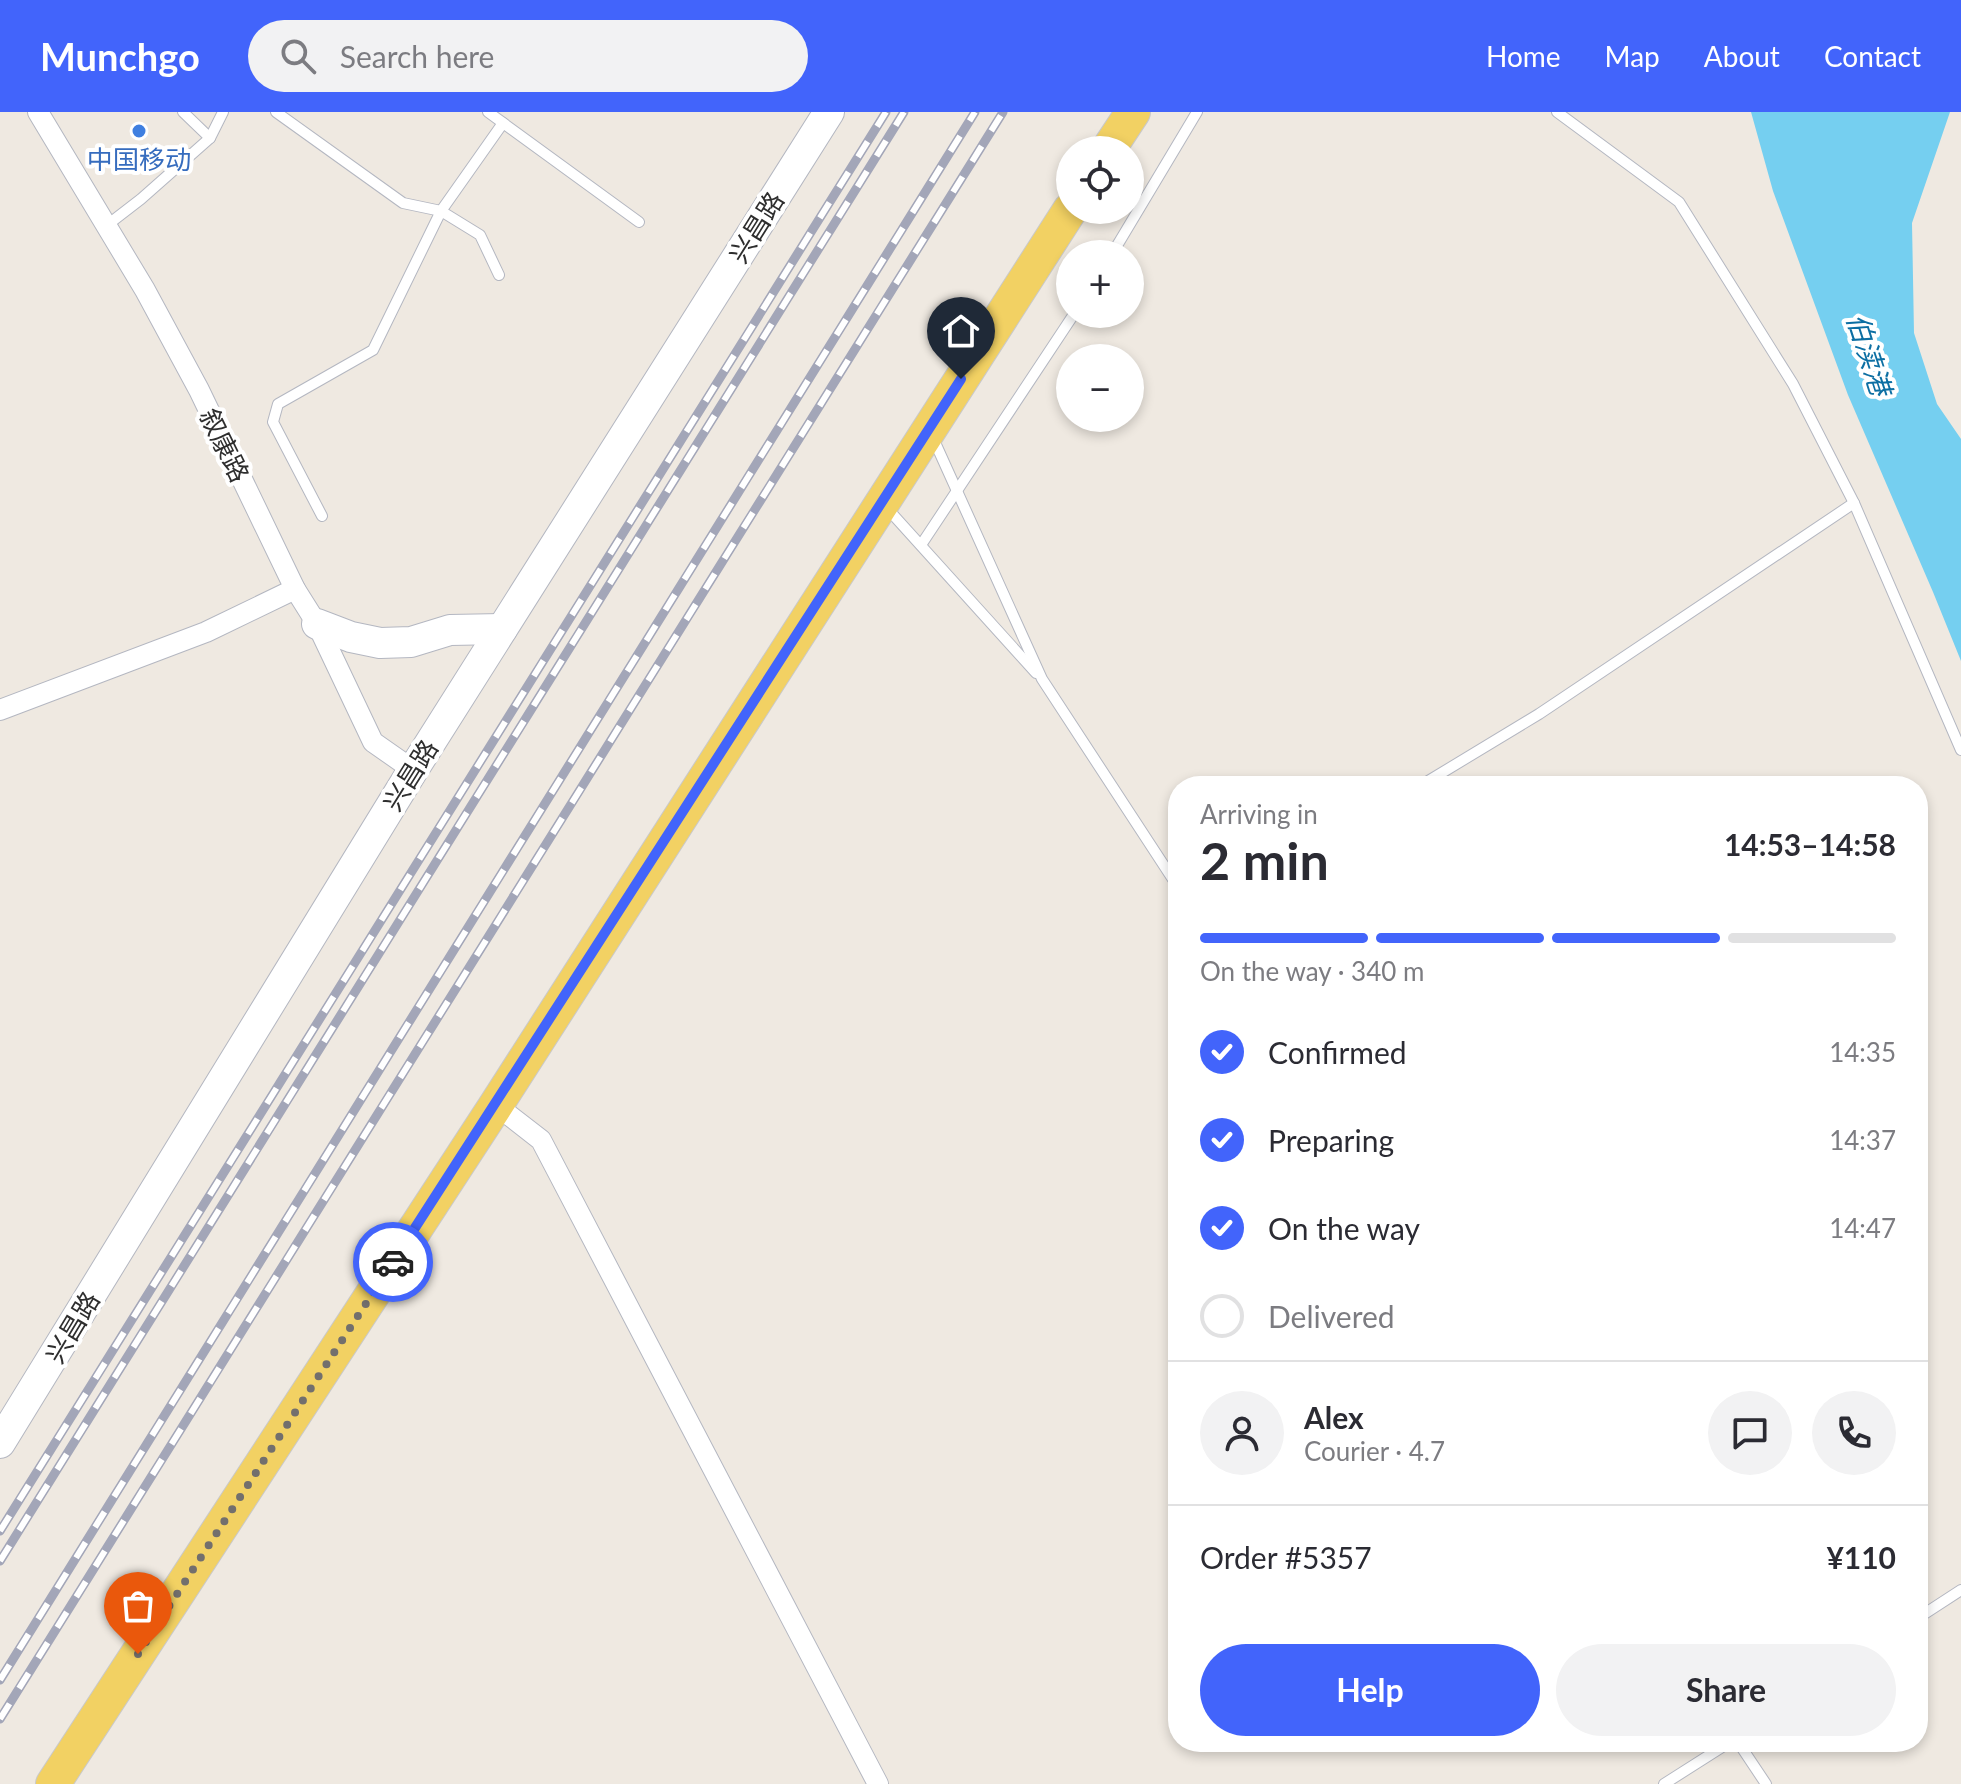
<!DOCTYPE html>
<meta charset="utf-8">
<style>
body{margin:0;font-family:Lato,"Noto Sans SC",sans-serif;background:#f2f2f3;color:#2b2b33;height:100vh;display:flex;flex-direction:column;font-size:30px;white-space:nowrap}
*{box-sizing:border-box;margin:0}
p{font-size:26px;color:#7c7c81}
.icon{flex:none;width:44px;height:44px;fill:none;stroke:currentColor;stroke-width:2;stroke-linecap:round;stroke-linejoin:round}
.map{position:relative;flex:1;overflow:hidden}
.sheet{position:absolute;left:1168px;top:664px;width:760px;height:976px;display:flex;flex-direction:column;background:#fff;border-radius:32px;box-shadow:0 4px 12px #0003}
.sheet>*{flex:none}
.controls{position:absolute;left:1056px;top:24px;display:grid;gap:16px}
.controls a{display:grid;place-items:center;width:88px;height:88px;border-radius:50%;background:#fff;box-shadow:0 4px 12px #0003;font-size:40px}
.pin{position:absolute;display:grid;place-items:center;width:68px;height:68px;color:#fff;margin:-82px -34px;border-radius:50% 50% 50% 0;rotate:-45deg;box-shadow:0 0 8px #0007}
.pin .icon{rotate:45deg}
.courier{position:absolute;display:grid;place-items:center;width:80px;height:80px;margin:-40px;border:6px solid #4264fb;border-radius:50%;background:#fff;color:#222;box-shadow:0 2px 10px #0007}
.headline em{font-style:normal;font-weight:700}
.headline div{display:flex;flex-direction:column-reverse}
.headline{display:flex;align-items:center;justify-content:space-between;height:136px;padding:0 32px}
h1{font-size:52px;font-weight:700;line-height:60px}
.bar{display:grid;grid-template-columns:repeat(4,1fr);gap:12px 8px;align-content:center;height:96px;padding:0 32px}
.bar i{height:10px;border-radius:6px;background:#e1e1e2}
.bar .active{background:#4264fb}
.bar p{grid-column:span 4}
.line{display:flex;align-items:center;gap:20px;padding:0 32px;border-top:2px solid #e1e1e2}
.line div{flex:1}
.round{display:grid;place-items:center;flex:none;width:84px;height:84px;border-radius:42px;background:#f2f2f3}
ol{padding:0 32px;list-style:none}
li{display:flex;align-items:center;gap:24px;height:88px}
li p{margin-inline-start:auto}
li .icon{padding:8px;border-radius:50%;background:#4264fb;color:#fff;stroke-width:4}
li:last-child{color:#7c7c81}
li i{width:44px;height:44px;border:4px solid #e1e1e2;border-radius:50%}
.action{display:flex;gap:16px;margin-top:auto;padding:16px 32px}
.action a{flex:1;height:92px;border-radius:48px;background:#4264fb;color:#fff;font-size:32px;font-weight:700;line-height:92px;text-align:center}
.action a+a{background:#f2f2f3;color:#2b2b33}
header{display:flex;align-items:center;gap:48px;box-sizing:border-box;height:112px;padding:0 40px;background:#4264fb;color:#fff}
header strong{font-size:38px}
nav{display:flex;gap:44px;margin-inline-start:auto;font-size:28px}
.search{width:560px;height:72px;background:#f2f2f3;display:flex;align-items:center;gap:20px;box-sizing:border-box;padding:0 28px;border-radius:44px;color:#7c7c81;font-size:30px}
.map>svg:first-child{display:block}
</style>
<header>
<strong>Munchgo</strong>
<div class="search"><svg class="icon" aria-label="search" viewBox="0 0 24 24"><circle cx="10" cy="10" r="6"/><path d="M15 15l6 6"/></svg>Search here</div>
<nav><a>Home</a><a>Map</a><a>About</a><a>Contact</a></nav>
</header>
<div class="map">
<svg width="1961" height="1672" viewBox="0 0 1961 1672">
<rect width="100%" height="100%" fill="#efe9e1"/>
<!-- water -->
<path fill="#75cff0" d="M1751 0H1950L1912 111 1914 221 1937 292 1961 327V549L1933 480 1848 283 1773 79Z"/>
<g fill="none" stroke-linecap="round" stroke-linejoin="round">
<defs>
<g id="lane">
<path d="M183 0 210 26"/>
<path d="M276 0 403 91 441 99 480 123 499 163"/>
<path d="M488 0 639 110"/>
<path d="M1557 0 1679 90 1793 272 1854 391 1961 638"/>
<path d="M106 114 141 87 210 26 223 0"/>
<path d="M1112 142 1197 0"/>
<path d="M933 326 1042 567 1178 775"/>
<path d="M886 395 1036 561"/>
<path d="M322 404 273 310 278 292 373 238 441 99 503 11"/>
<path d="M921 433 1074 202"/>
<path d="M1420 674 1539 602 1854 391"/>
<path d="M1918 1506 1961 1478"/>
<path d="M1738 1630 1766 1672"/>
<path d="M1664 1672 1730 1630"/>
</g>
<g id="street">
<path d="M38 0 145 178 199 278 295 477 317 512 373 630 413 658"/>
<path d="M0 598 206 520 295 477"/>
<path d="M496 993 541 1028 878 1672"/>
</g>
<g id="secondary">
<path d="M317 512 351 525 380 531 411 530 450 518 502 517"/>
<path d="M0 1331 413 658 829 0"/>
</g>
<g id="primary">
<path d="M1108 38 1133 0"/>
<path d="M53 1672 496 993 1070 98"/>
</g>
</defs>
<!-- lane casing -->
<use href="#lane" stroke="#b4b7c1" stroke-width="12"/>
<!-- street casing -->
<use href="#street" stroke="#b4b7c1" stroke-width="22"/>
<!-- secondary casing -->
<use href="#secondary" stroke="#b4b7c1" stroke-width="32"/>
<!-- primary casing -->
<use href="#primary" stroke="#c9c9c9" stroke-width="36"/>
<!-- lane -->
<use href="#lane" stroke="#fff" stroke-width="10"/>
<!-- street -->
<use href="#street" stroke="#fff" stroke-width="20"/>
<!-- secondary -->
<use href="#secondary" stroke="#fff" stroke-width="30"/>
<!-- primary -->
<use href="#primary" stroke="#f2d163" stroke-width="34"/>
<defs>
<g id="rail">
<path d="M0 1419 886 0"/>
<path d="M0 1449 904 0"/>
<path d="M0 1568 975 0"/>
<path d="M0 1607 1003 0"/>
</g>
</defs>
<!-- rail casing -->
<use href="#rail" stroke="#a3a6b8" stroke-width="9"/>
<!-- rail -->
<use href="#rail" stroke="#fff" stroke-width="6" stroke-dasharray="18" stroke-linecap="butt"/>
</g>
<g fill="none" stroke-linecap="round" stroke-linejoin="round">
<!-- done -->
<path stroke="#726f6d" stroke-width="8" stroke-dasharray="0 14.4" d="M138 1542 393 1150"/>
<!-- route -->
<path stroke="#4264fb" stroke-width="10" d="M393 1150 961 267"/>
</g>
<!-- markers -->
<circle fill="#3f7fe0" stroke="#fff" stroke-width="3" cx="139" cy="19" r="8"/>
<g text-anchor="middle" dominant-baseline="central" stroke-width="8" stroke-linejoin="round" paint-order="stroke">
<!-- shop labels -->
<g font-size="26" fill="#366cbe" stroke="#fff">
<text x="139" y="47">中国移动</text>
</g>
<!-- street labels -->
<g font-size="26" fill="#2e2e2e" stroke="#fff">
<text transform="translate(756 115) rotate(-58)">兴昌路</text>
<text transform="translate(225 333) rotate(64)">叙康路</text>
<text transform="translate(410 663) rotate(-58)">兴昌路</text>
<text transform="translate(72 1215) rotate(-59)">兴昌路</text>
</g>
<!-- water labels -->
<g font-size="28" font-style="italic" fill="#0d6fa3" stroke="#fff">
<text transform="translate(1870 242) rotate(72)">伯渎港</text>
</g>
</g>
</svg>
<div class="controls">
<a><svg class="icon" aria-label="locate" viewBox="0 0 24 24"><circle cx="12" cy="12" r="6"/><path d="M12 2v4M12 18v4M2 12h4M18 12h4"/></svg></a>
<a>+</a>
<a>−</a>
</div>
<div class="pin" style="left:138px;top:1542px;background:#ea580c"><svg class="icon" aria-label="bag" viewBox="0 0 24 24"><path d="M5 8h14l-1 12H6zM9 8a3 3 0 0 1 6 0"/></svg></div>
<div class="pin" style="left:961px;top:267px;background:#1f2937"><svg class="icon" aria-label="home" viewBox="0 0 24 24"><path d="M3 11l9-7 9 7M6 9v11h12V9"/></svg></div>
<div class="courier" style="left:393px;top:1150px"><svg class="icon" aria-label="car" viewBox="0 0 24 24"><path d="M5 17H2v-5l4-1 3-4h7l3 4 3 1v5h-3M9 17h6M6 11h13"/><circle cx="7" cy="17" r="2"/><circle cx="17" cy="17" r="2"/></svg></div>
<section class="sheet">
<div class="headline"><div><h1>2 min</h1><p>Arriving in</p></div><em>14:53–14:58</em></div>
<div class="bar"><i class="active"></i><i class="active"></i><i class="active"></i><i></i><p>On the way · 340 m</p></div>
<ol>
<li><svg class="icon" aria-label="check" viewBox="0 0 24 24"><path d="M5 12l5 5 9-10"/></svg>Confirmed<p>14:35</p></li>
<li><svg class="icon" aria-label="check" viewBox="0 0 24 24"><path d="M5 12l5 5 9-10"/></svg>Preparing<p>14:37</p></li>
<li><svg class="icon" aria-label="check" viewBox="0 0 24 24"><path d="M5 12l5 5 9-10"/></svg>On the way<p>14:47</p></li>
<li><i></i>Delivered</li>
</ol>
<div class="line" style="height:144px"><a class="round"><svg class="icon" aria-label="person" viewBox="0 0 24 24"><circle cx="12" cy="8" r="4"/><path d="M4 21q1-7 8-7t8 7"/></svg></a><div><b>Alex</b><p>Courier · 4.7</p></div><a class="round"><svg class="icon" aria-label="chat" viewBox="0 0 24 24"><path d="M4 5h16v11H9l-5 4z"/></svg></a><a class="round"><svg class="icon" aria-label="phone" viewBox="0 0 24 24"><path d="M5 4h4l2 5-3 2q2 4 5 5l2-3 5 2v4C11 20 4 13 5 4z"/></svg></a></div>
<div class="line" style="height:104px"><div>Order #5357</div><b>¥110</b></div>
<div class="action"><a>Help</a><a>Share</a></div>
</section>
</div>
